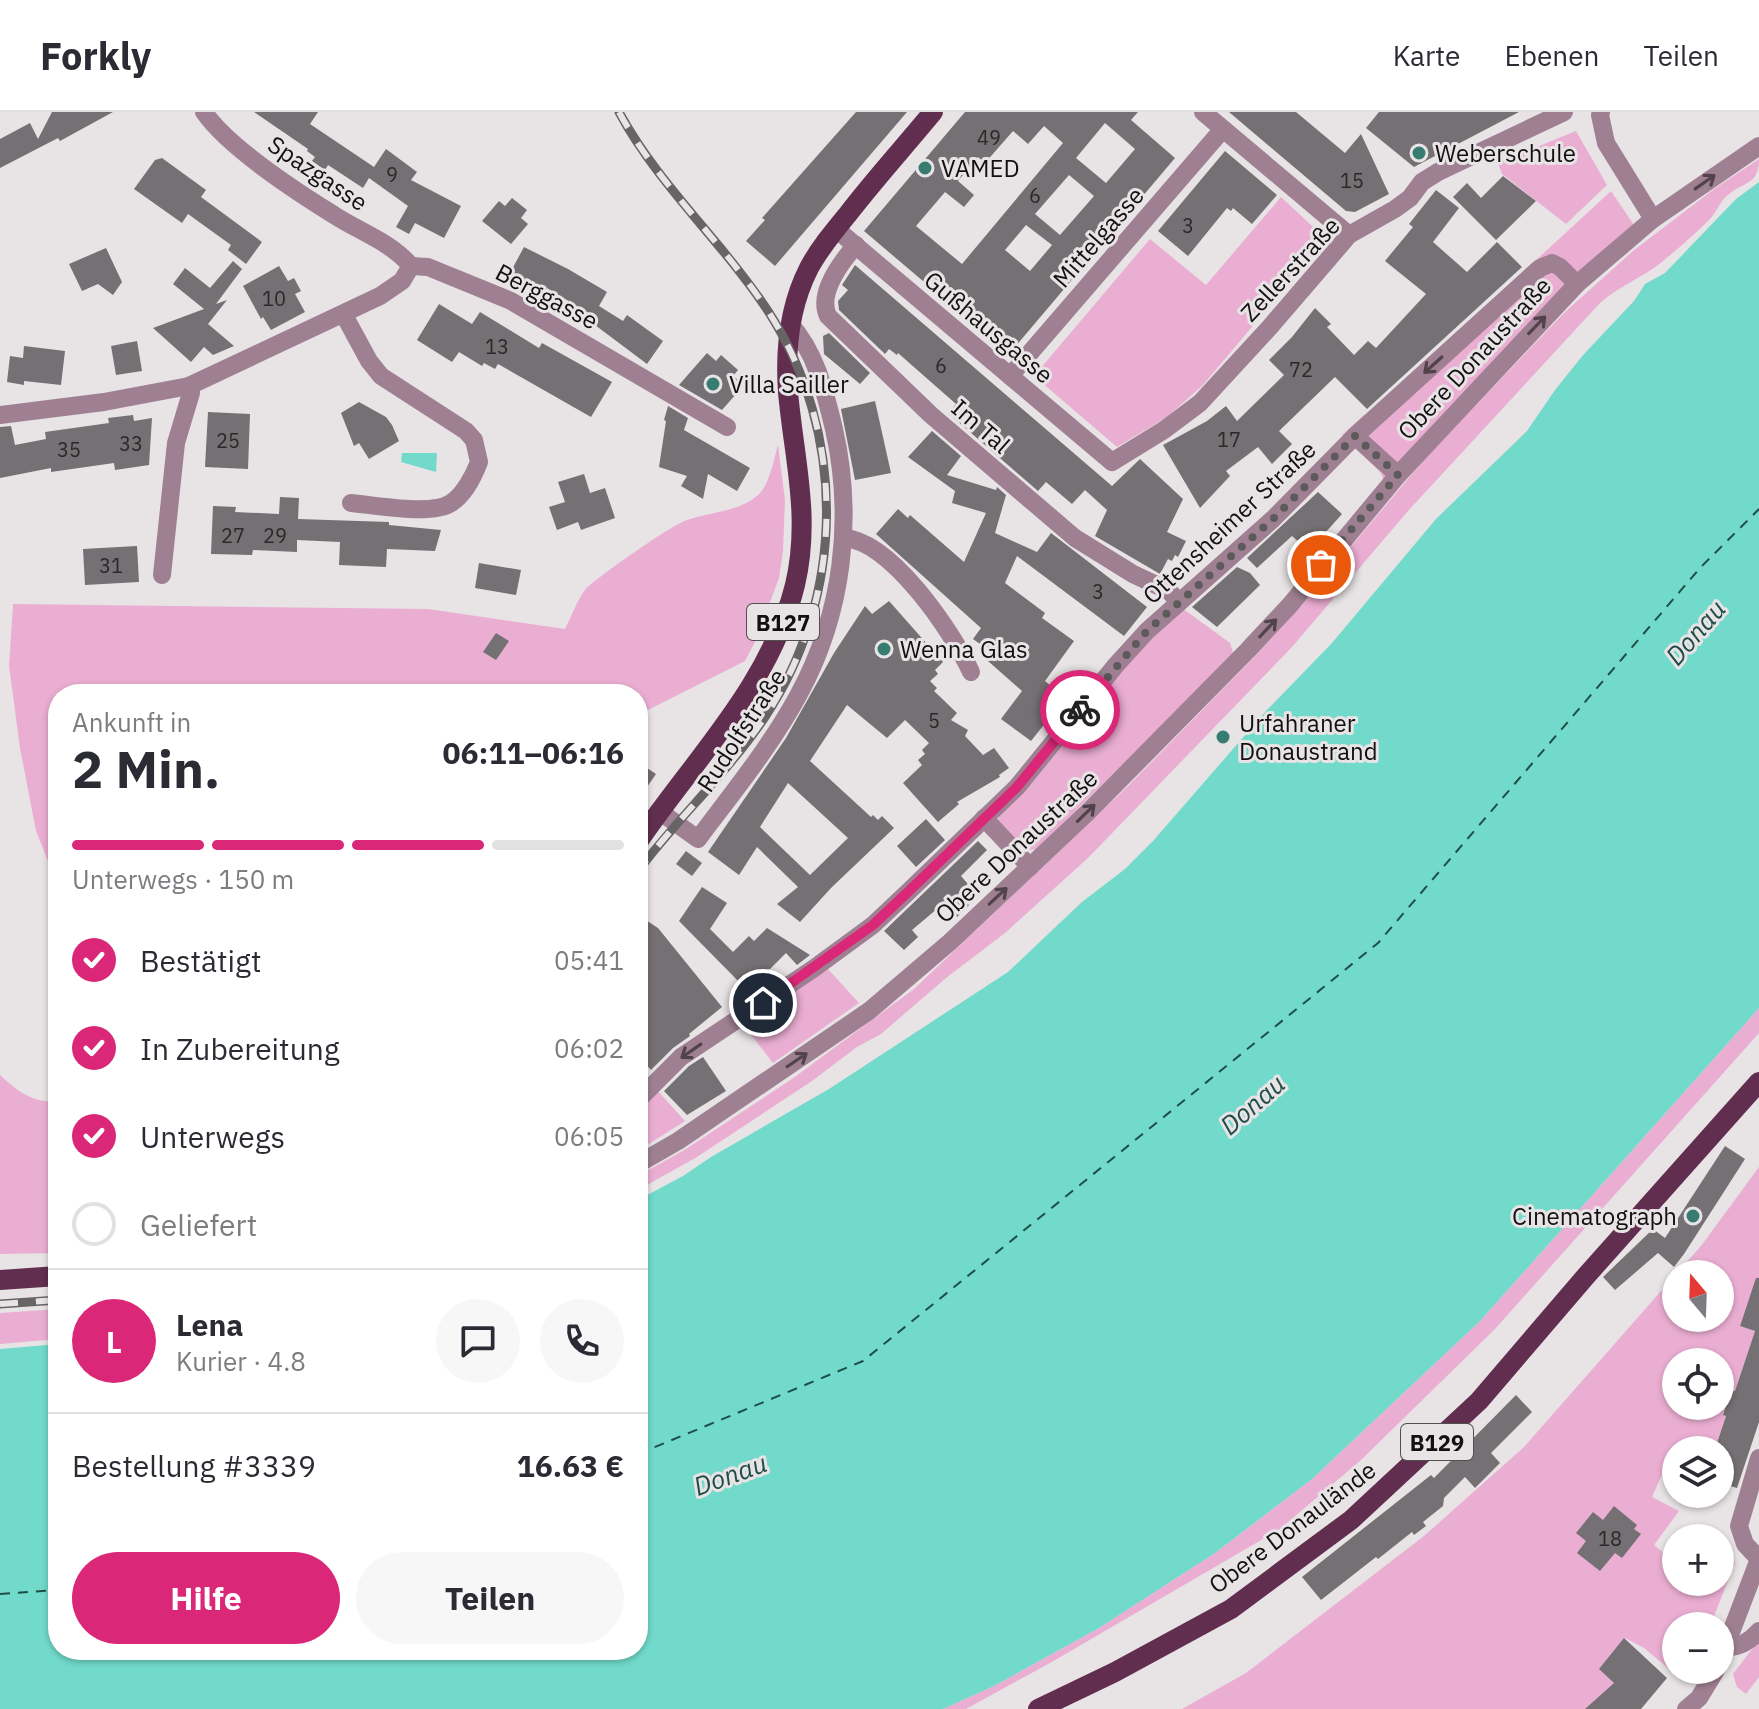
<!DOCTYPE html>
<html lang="de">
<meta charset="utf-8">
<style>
body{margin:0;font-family:"IBM Plex Sans",sans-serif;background:#f7f7f7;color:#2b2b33;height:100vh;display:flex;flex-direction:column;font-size:30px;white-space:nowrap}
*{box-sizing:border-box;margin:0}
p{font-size:26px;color:#7c7c81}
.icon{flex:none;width:44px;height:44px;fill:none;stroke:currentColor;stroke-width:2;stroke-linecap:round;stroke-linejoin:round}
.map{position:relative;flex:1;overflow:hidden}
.panel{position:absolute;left:48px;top:572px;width:600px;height:976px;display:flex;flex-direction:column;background:#fff;border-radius:32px;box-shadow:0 2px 6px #0004}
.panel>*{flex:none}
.needle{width:52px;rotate:341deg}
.controls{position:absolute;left:1662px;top:1148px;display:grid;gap:16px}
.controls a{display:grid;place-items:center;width:72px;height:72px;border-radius:50%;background:#fff;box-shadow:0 2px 6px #0004;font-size:40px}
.pin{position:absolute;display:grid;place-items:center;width:68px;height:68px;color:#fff;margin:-34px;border:4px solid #fff;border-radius:50%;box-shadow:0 2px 8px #0007}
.courier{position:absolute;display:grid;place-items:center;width:80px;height:80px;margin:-40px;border:6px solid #db2777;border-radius:50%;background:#fff;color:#222;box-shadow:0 2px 10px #0007}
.head em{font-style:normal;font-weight:700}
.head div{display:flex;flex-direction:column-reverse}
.head{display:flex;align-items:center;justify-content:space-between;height:136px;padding:0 24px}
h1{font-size:52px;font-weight:700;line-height:60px}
.bar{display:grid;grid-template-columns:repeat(4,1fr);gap:12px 8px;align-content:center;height:96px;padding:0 24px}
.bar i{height:10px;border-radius:6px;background:#e1e1e2}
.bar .active{background:#db2777}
.bar p{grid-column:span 4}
.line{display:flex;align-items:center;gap:20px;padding:0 24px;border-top:2px solid #e1e1e2}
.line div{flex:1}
.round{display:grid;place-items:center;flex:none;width:84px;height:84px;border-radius:42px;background:#f7f7f7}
ol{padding:0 24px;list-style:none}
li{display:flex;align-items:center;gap:24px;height:88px}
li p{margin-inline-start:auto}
li .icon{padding:8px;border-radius:50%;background:#db2777;color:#fff;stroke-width:4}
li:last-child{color:#7c7c81}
li i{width:44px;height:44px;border:4px solid #e1e1e2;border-radius:50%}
.cta{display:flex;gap:16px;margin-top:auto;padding:16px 24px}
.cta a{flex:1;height:92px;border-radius:48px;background:#db2777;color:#fff;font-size:32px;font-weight:700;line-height:92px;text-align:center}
.cta a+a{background:#f7f7f7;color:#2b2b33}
header{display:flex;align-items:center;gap:48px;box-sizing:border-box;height:112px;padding:0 40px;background:#fff;border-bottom:2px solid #e1e1e2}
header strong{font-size:38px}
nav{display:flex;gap:44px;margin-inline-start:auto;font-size:28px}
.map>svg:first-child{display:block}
</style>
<header>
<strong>Forkly</strong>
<nav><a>Karte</a><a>Ebenen</a><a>Teilen</a></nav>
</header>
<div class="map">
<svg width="1759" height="1597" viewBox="0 0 1759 1597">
<rect width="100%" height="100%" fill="#e8e3e5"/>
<!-- green -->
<g fill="#ebaed3" fill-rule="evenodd">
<path d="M1576 19 1607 73 1566 112 1502 62 1498 51Z"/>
<path d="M1759 47C1759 72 1746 69 1729 82 1721 88 1717 99 1710 107 1695 122 1679 136 1663 149 1644 165 1619 174 1600 191L1408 399 1292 535 1088 746 1005 821 946 866 881 922 857 935 812 969 697 1045 638 1078V1064L686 1037 792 967 914 877 1129 673 1258 541 1307 487 1428 343 1565 200 1633 139 1714 77Z"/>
<path d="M1611 79 1642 125 1568 188 1384 369 1381 361 1342 323 1364 303 1366 305Z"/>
<path d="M1281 85 1326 127 1203 273 1167 305 1117 335 1034 264 1150 127 1206 173Z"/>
<path d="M778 333 785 388 783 439 779 466 756 528 745 549 638 603V582H58V774L36 719 20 636 9 554 13 492 428 497 565 517C571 505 577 489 585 478 594 467 673 412 687 408 710 400 738 400 757 384 770 373 773 349 778 333Z"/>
<path d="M1182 496 1230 531 1233 540 1231 545 1037 737 1025 739 998 708 1000 702 1151 522Z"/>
<path d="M827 856 859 891 773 951 742 911Z"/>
<path d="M1759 896V921L1495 1217 1361 1348 1280 1417 1050 1551 966 1597H943L994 1574 1099 1516 1215 1441 1312 1367 1480 1209Z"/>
<path d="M0 963C17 979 34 992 58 989V1141L0 1142Z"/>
<path d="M657 978 685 1009 638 1039V998Z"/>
<path d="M1759 1055V1173L1747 1193 1740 1214 1755 1219 1735 1279 1731 1278 1723 1302 1726 1304 1717 1331 1726 1335 1720 1338 1672 1340 1652 1385 1679 1399 1654 1433 1676 1451V1470H1720V1432L1733 1441 1735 1451 1710 1514H1676V1558H1687L1681 1567 1644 1536 1625 1526 1600 1557 1614 1571 1593 1590 1591 1597H1182L1246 1561 1424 1424 1524 1335 1676 1162V1206H1720V1162H1676L1701 1134ZM1676 1250H1720V1294H1676Z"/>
<path d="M58 1197V1227L0 1232V1201Z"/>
<path d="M1759 1528V1565L1746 1582 1737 1575 1733 1562Z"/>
</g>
<!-- water -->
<g fill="#71daca">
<path d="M1759 70V896L1480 1209 1312 1367 1215 1441 1099 1516 994 1574 943 1597H0V1237L58 1232V1538H638V1088L683 1064 711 1045 829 977 1008 860 1082 790 1125 757 1153 729 1266 599 1332 531 1436 407 1527 319 1555 278 1584 242 1634 189 1645 172 1665 161 1736 87Z"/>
<path d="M402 341H437L436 360 401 350Z"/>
</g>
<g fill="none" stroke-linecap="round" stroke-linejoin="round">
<!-- ferry -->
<g stroke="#1f4e47" stroke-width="2" stroke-dasharray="10 8" stroke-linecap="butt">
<path d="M638 1342 863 1249 1378 831 1700 456 1759 397"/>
<path d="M0 1482 58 1478"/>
</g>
</g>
<!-- building -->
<g fill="#757073" fill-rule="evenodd">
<path d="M52 0H113L60 29 58 26 0 56V27L30 11 38 27Z"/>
<path d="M254 0H318L310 12 374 55 386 37 417 60 411 68 461 94 444 126 415 111 409 122 396 115 408 94 369 66 363 76 328 53 325 58 312 49 315 45 307 39 308 37Z"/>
<path d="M856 0H907L775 154 746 129 765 108 762 106Z"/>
<path d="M965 0H1138L1131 8 1175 46 1009 242 864 119ZM1105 11 1135 37 1106 71 1076 46ZM1044 14 1063 31 962 152 916 114 945 80 964 95 974 83 958 69 978 45 985 51 1013 19 1028 32ZM1069 63 1094 84 1060 123 1035 102ZM1026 113 1052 133 1030 159 1005 138Z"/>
<path d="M1229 0H1296L1345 41 1361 22 1389 82 1355 100 1346 99Z"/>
<path d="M1379 0H1519L1414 55 1366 16Z"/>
<path d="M1225 39 1277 83 1252 112 1233 96 1231 99 1227 96 1188 144 1158 119Z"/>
<path d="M162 46 206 78 201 85 262 130 246 152 228 138 231 133 188 102 182 111 134 77 155 48Z"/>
<path d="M1503 64 1536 89 1496 128 1453 85 1467 71 1481 86Z"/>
<path d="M1436 78 1459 96 1433 130 1467 160 1497 130 1522 155 1367 297 1335 265 1279 319 1292 332 1272 352 1258 335 1226 359 1230 364 1200 396 1163 333 1207 309 1226 294 1237 309 1284 263 1269 248 1292 225 1315 196 1331 212 1327 215 1354 243 1368 229 1376 236 1426 182 1385 149 1413 115 1409 112Z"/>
<path d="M512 86 527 98 521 106 528 112 511 132 482 109 499 89 505 94Z"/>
<path d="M524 135 568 157 607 180 599 194 623 209 627 203 663 229 647 252 587 207 590 202 547 176 546 178 510 161Z"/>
<path d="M106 136 122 170 113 183 98 172 82 179 69 152Z"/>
<path d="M233 149 242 157 216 192 227 188 208 212 234 234 213 243 204 235 191 250 153 216 204 197 173 172 185 156 210 176Z"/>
<path d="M855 153 1112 374 1140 347 1183 387 1167 420 1186 429 1178 445 1175 443 1172 449 1168 447 1160 462 1095 424 1107 398 1085 378 1072 392 1046 370 1038 379 948 301 956 292 898 241 897 243 889 237 885 242 839 198 838 189 848 178 842 173Z"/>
<path d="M279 154 288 169 294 166 301 179 295 182 305 200 271 218 263 205 261 207 243 174Z"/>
<path d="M439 192 472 212 480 200 539 236 542 231 612 270 591 305 498 252 495 257 484 251 482 254 459 240 452 250 417 228Z"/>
<path d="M829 221 870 261 860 272 824 242 823 224Z"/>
<path d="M137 229 142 259 116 263 111 234Z"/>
<path d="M24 234 65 239 61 273 24 269V273L7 270 10 244 23 246Z"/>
<path d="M707 241 716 249 721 243 738 258 733 264 744 273 722 298 679 273Z"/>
<path d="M875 289 891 361 855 368 841 297Z"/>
<path d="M359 290 386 305 392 313 399 329 369 347 359 331 354 334 341 301Z"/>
<path d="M668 294 688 306 684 318 750 356 737 379 708 362 703 387 681 374 687 364 659 355 666 309 664 308Z"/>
<path d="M208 300 250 302 248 357 205 355Z"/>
<path d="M133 303 134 309 152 306 149 353 115 358 114 351 51 360V356L0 366V315L11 314 15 333 46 327 45 320 109 311 108 306Z"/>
<path d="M932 319 961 344 947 363 996 378 997 375 1006 383 995 421 1037 440 1051 421 1147 495 1124 524 1017 444 1005 471 1045 501 1042 506 1074 529 1045 569 1070 590 1058 605 1054 600 1031 629 1001 607 1022 579 988 549 994 542 973 527 981 516 876 422 898 397 908 406 910 403 964 450 986 401 952 391 955 379 908 345Z"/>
<path d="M584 362 590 381 605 376 615 406 581 418 578 410 557 418 549 395 565 390 558 370Z"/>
<path d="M1318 380 1342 402 1309 439 1292 424 1257 456 1247 446Z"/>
<path d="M280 385 299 386 298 407 389 410V413L441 418 435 439 387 437 386 455 339 453 340 430 297 428V440L253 438 252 443 211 442 213 394 236 395 235 400 279 402Z"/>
<path d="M137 434 139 470 85 473 83 437Z"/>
<path d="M479 451 521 458 516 483 475 476Z"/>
<path d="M1237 455 1250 461 1260 473 1217 515 1192 495Z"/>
<path d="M889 489 943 550 935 558 938 562 930 569 937 576 934 579 957 601 951 608 968 618 965 624 983 643 994 636 1009 656 999 663 1000 665 957 690 959 692 938 710 903 671 922 653 918 648 925 642 922 638 929 631 905 608 887 626 847 593 810 649 871 705 873 703 878 708 882 704 894 716 831 776 800 810 777 792 798 775 757 735 739 763 708 740 786 626 834 541 865 494 872 502ZM788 671 848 726 810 763 760 715Z"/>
<path d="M496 521 509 529 496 548 483 540Z"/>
<path d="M638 650 656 662 638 688Z"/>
<path d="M926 707 945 728 916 755 897 734Z"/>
<path d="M978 729 987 738 961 764 968 772 958 782 969 793 957 805 944 791 912 818 918 825 904 838 884 819Z"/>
<path d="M686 739 702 751 692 764 676 752Z"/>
<path d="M702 775 727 791 710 817 733 840 749 824 754 829 767 816 810 843 797 853 786 841 748 879 679 809Z"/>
<path d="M638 803 658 816 722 895 689 922 690 924 673 936 651 958 644 950 638 955Z"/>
<path d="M703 945 726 979 687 1003 664 979 689 954Z"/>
<path d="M1725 1034 1745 1047 1684 1142 1674 1155 1658 1141 1615 1178 1603 1165 1653 1117 1665 1126Z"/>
<path d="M1756 1166H1759V1310L1737 1376 1720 1371V1332L1717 1331 1726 1304 1723 1303 1731 1278 1735 1279 1755 1219 1740 1214Z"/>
<path d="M1516 1283 1532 1300 1491 1341 1500 1351 1475 1376 1465 1365 1444 1386 1443 1394 1423 1410 1426 1414 1414 1423 1412 1420 1378 1447 1376 1445 1321 1488 1302 1465 1431 1363 1434 1366Z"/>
<path d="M1614 1394 1637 1413 1634 1417 1641 1422 1622 1446 1615 1441 1600 1459 1577 1441 1586 1429 1576 1421 1593 1400 1603 1408Z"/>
<path d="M1624 1526 1667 1566 1641 1597H1585L1614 1571 1599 1557Z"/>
</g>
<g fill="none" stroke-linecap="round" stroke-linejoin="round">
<!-- minor -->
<g stroke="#9f8092" stroke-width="18">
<path d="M204 0C228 35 297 80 334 103 360 120 391 130 411 154"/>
<path d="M1203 0 1349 123"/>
<path d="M1601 0 1600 3 1606 31 1653 107"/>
<path d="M836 117 1112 350 1164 318 1200 291 1270 215 1349 123 1395 97 1410 86 1422 70 1438 60 1564 0"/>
<path d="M856 133C842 149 817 181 828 204L931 303 1075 426 1133 462 1169 479 1179 490"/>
<path d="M411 154 428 155 511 189 727 315"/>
<path d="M344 203 369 249 381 264 466 319 474 328 479 350C474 363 464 383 451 391 432 404 374 393 351 391"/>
<path d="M1010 264 1223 17"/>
<path d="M0 303 104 290 189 274 380 184 402 169 411 154"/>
<path d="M1355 324 1398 363"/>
<path d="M844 426C891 429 952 519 971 560"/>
<path d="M162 463 176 331 191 281 189 274"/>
<path d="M659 699 698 727C733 680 771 634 799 582 843 501 854 406 834 317 825 280 816 240 790 212"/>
<path d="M984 706 1030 755"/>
<path d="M638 988 681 945 813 857 873 813 908 780 1017 675 1116 553 1147 519 1273 407 1355 324 1540 156 1552 151 1560 155 1577 172"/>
<path d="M638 1052 678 1029 869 899 950 830 1089 699 1248 538 1290 493 1398 363 1577 172 1653 107 1759 34"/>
<path d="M1759 1346 1739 1414 1745 1432 1759 1447"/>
<path d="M1726 1535C1739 1536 1751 1528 1759 1519"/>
<path d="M1720 1549 1759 1447"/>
<path d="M1686 1597 1699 1586 1716 1558"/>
</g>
<!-- primary -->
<g stroke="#612e4f" stroke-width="20">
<path d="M638 730C695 646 770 574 795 473 811 405 794 347 788 280 785 238 789 195 809 156 819 137 834 119 848 102 875 67 905 34 933 0"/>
<path d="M0 1168 58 1164"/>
<path d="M1038 1597 1115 1560 1231 1497 1351 1408 1479 1289 1586 1164 1759 970"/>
</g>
<defs>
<g id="rail">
<path d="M619 0C659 74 722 129 768 199 847 321 846 483 765 605 728 660 678 706 638 759"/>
<path d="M0 1192 58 1188"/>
</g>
</defs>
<!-- rail casing -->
<use href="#rail" stroke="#676466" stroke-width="9"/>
<!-- rail -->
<use href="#rail" stroke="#e8e3e5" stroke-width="6" stroke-dasharray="18" stroke-linecap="butt"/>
</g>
<!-- one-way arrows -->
<defs><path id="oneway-shaft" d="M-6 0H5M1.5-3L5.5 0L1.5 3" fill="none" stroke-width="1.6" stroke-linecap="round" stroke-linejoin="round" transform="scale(2)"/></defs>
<g stroke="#51424b">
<use href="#oneway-shaft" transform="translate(1705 70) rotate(-35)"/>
<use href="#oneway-shaft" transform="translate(1537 213) rotate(-46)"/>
<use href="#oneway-shaft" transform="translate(1433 253) rotate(138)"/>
<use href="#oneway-shaft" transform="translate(1268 516) rotate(-47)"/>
<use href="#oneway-shaft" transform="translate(1086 701) rotate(-44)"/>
<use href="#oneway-shaft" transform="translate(998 784) rotate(-43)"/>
<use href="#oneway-shaft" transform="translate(691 939) rotate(145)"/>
<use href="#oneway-shaft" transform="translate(797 948) rotate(-34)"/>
</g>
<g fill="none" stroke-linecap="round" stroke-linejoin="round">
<!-- done -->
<path stroke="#5d5a5b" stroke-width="8" stroke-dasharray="0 14.4" d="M1080 598 1147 519 1273 407 1355 324 1398 363 1321 453"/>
<!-- route -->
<path stroke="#db2777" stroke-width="10" d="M763 891 873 813 908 780 1017 675 1080 598"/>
</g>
<!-- markers -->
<g fill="#367c71" stroke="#e8e3e5" stroke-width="3">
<circle cx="1419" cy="41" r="8"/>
<circle cx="925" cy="56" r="8"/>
<circle cx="713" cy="272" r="8"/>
<circle cx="884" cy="537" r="8"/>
<circle cx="1223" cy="625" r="8"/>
<circle cx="1693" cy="1104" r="8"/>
</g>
<g text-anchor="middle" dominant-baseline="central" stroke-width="6" stroke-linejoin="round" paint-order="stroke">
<!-- number labels -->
<g font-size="20" fill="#2b282a">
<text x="989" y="25">49</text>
<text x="392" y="62">9</text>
<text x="1352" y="68">15</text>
<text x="1035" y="83">6</text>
<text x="1188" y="113">3</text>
<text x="274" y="186">10</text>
<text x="497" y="234">13</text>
<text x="941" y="253">6</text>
<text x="1301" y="257">72</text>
<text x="1229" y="327">17</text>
<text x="228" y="328">25</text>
<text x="131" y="331">33</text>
<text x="69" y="337">35</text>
<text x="233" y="423">27</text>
<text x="275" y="423">29</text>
<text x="111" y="453">31</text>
<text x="1098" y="479">3</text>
<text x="934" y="608">5</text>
<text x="1610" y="1426">18</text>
</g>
<!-- shield labels -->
<g fill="#e8e3e5" stroke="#524f51" stroke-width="2">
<rect x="747" y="492" width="72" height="36" rx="6"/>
<rect x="1401" y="1312" width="72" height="36" rx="6"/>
</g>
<g font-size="22" font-weight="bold" fill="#121011">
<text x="783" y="510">B127</text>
<text x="1437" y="1330">B129</text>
</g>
<!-- poi labels -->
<g font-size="24" fill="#121011" stroke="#e8e3e5" text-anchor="start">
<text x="1435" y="41">Weberschule</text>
<text x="941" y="56">VAMED</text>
<text x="729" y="272">Villa Sailler</text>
<text x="900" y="537">Wenna Glas</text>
<text x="1239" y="611">Urfahraner<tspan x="1239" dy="28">Donaustrand</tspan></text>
<text x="1677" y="1104" text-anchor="end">Cinematograph</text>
</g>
<!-- street labels -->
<g font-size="24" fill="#121011" stroke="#e8e3e5">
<text transform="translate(318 61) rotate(34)">Spazgasse</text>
<text transform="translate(1098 125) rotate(-49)">Mittelgasse</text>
<text transform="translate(1290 157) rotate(-47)">Zellerstraße</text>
<text transform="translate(547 184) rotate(28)">Berggasse</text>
<text transform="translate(989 215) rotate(40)">Gußhausgasse</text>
<text transform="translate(1474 246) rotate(-47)">Obere Donaustraße</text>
<text transform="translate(981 314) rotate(41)">Im Tal</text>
<text transform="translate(1229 410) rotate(-43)">Ottensheimer Straße</text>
<text transform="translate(741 618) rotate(-57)">Rudolfstraße</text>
<text transform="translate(1016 734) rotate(-43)">Obere Donaustraße</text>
<text transform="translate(1292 1415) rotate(-37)">Obere Donaulände</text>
</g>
<!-- water labels -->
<g font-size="26" font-style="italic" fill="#1f4e47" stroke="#e8e3e5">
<text transform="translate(1695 520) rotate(-49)">Donau</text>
<text transform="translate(1252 992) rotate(-41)">Donau</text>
<text transform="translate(730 1362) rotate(-20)">Donau</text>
</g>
</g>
</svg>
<div class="controls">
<a><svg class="needle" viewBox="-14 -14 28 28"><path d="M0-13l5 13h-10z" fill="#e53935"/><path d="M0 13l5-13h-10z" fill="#7c7c81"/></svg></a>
<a><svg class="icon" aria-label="locate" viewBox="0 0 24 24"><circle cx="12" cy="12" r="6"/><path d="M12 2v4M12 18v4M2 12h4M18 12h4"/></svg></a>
<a><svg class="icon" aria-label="layers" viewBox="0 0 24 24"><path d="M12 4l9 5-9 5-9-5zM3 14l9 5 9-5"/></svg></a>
<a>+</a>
<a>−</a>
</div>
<div class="pin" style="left:1321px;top:453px;background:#ea580c"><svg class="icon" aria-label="bag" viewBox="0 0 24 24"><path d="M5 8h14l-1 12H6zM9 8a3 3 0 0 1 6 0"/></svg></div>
<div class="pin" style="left:763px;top:891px;background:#1f2937"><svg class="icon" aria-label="home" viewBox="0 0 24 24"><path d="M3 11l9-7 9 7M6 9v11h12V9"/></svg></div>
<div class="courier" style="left:1080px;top:598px"><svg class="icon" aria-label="bike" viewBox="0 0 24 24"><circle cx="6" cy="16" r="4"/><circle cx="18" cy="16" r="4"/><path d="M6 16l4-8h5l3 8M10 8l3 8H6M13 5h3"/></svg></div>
<section class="panel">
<div class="head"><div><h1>2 Min.</h1><p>Ankunft in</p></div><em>06:11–06:16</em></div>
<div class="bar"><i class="active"></i><i class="active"></i><i class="active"></i><i></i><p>Unterwegs · 150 m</p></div>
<ol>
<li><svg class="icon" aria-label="check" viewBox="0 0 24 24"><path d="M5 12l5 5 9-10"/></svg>Bestätigt<p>05:41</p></li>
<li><svg class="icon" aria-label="check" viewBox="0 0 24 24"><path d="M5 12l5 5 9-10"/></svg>In Zubereitung<p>06:02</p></li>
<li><svg class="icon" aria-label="check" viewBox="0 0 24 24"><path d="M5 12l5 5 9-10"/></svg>Unterwegs<p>06:05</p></li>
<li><i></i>Geliefert</li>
</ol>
<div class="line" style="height:144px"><b class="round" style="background:#db2777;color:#fff">L</b><div><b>Lena</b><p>Kurier · 4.8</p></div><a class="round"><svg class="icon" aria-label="chat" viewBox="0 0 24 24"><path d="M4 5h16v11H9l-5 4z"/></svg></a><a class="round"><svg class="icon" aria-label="phone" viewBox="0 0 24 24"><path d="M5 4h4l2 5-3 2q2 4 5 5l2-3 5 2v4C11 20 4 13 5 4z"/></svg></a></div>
<div class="line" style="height:104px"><div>Bestellung #3339</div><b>16.63 €</b></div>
<div class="cta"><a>Hilfe</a><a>Teilen</a></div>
</section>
</div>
